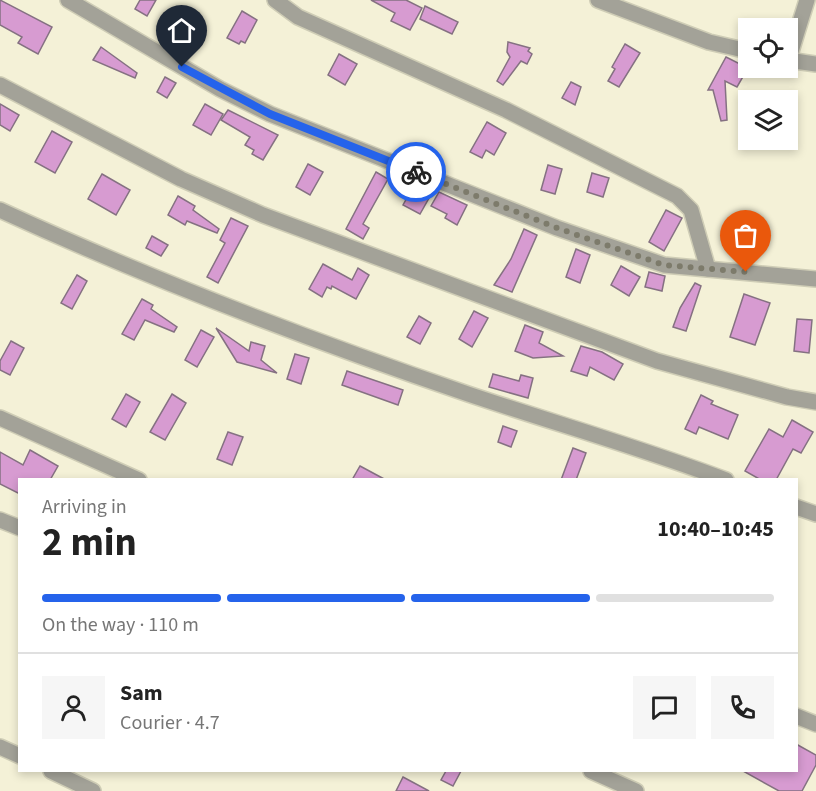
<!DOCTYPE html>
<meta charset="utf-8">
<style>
body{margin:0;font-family:"Source Sans 3",sans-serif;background:#f6f6f6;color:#222;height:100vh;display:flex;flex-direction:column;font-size:22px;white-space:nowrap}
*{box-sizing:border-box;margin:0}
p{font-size:20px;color:#767676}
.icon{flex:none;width:33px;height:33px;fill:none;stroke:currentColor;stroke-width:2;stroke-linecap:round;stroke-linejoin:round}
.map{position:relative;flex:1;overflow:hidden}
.sheet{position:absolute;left:18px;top:478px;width:780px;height:294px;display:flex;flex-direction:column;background:#fff;border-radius:0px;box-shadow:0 3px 9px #0003}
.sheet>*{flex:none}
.controls{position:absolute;left:738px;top:18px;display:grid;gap:12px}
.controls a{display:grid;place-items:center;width:60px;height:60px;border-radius:0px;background:#fff;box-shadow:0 3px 9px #0003;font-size:30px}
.pin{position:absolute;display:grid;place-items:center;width:51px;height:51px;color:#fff;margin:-62px -26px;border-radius:50% 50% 50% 0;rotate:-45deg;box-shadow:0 0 6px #0007}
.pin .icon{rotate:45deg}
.courier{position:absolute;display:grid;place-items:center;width:60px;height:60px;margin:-30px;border:4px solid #2563eb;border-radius:50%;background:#fff;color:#222;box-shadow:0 2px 8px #0007}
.overview em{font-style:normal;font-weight:700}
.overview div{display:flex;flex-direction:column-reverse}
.overview{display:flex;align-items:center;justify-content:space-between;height:102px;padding:0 24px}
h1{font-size:39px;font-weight:700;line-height:45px}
.bar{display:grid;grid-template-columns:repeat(4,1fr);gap:9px 6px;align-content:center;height:72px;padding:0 24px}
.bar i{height:8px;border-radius:4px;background:#e0e0e0}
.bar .active{background:#2563eb}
.bar p{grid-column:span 4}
.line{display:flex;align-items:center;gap:15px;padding:0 24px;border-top:2px solid #e0e0e0}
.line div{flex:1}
.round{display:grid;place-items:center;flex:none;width:63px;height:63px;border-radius:0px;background:#f6f6f6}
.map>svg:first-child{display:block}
</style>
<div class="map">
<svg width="816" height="791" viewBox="0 0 816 791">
<rect width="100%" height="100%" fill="#f4f1d7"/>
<!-- building -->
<g fill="#d79bd1" stroke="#857182" stroke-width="1.5">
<path d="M0 0 52 27 38 54 18 43 22 37 0 25Z"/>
<path d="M140 0H156L147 16 135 9Z"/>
<path d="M371 0H406L422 8 410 30 391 21 395 13Z"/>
<path d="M425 6 458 22 452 34 420 19Z"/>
<path d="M242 11 257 20 245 43 241 41 239 44 227 38Z"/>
<path d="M508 42 530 48 528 51 532 54 527 64 521 61 503 85 497 81 510 57 507 52Z"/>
<path d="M625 44 640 53 619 87 608 81 615 69 612 67Z"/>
<path d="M101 47 137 73 135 78 93 60Z"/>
<path d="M339 54 357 64 345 85 328 75Z"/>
<path d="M726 57 748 68 737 87 725 81 727 120 721 121 713 90H708Z"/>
<path d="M165 77 176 83 167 98 157 92Z"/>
<path d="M571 82 581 87 575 105 562 98Z"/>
<path d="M0 104 19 115 10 131 0 125Z"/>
<path d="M205 104 223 114 211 135 193 125Z"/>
<path d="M228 110 278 135 263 160 252 154 254 150 245 145 250 137 221 120Z"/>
<path d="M487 122 506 133 494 155 486 150 482 158 470 152Z"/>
<path d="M52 131 72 142 55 173 35 162Z"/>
<path d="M308 164 323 172 310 195 296 187Z"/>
<path d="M548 165 562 169 555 194 541 190Z"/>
<path d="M376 172 388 179 363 224 369 228 363 239 346 229Z"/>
<path d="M592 173 609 178 603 197 587 192Z"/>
<path d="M102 174 130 190 116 215 88 199Z"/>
<path d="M412 189 429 198 420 214 403 205Z"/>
<path d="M439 192 467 205 457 225 445 218 447 214 431 206Z"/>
<path d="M178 196 195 206 193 210 219 229 217 233 187 221 185 225 168 215Z"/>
<path d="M666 210 682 218 664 251 649 242Z"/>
<path d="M231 218 248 226 218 283 207 277 225 243 220 240Z"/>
<path d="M524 229 537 235 512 292 494 285 511 259Z"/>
<path d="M152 236 168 245 161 256 146 248Z"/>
<path d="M576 249 590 255 580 283 566 277Z"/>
<path d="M323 264 352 280 358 268 369 275 356 299 332 286 331 289 327 287 322 297 309 289Z"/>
<path d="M621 266 640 277 629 296 611 285Z"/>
<path d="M649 272 665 276 662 291 645 287Z"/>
<path d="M77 275 87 281 72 309 61 303Z"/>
<path d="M695 283 701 286 686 331 673 327 680 308Z"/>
<path d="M744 294 770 303 755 345 730 337Z"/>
<path d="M142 299 153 305 151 309 177 327 174 332 145 320 134 340 122 334Z"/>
<path d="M474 311 488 318 472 347 459 339Z"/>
<path d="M419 316 431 323 420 344 407 337Z"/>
<path d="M797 319 812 320 809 353 794 351Z"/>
<path d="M525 325 543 332 539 343 563 356 533 358 515 351Z"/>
<path d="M216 328 249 351 251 342 265 346 261 360 277 373 237 362Z"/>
<path d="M201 330 214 337 197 367 185 360Z"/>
<path d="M11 341 24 348 10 375 0 370V361Z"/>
<path d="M581 346 602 352 623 364 614 380 590 367 587 376 571 371Z"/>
<path d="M295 354 309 358 301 384 287 379Z"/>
<path d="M347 371 403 390 398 405 342 385Z"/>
<path d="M493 374 519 381 521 375 533 378 528 398 489 387Z"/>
<path d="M126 394 140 402 126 427 112 419Z"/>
<path d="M172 394 186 403 165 440 150 432Z"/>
<path d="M701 395 713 401 711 404 738 415 728 439 699 427 696 434 685 429Z"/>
<path d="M792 420 813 432 801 453 793 449 776 480H761L745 471 769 429 783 437Z"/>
<path d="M503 426 517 431 511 447 498 442Z"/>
<path d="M228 432 243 437 232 465 217 459Z"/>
<path d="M573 448 586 453 576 480H561Z"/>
<path d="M30 450 58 466 50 480H20V494L0 484V452L23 465Z"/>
<path d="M360 466 386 480H352Z"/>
<path d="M796 744 816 755V765L802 791H779L743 771H796Z"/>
<path d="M446 771H461L453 786 441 780Z"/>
<path d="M403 777 429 791H396Z"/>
</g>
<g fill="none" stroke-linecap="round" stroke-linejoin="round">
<defs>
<g id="minor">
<path d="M68 0 220 89 270 114 557 228 664 265 816 279"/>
<path d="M275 0 298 17 506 110 677 196 691 210 708 269"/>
<path d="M598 0 709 42 748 51"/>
<path d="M788 60 816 64"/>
<path d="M788 61 807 0"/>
<path d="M0 85 181 179 263 215 657 361 787 397 816 402"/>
<path d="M0 210C152 280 310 340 468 394 554 423 642 448 726 480"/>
<path d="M0 418 139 480"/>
<path d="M796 507 816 514"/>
<path d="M0 520 20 528"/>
<path d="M796 716 816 724"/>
<path d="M0 747 20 756"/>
<path d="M51 771 93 791"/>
<path d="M591 771 636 791"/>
</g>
</defs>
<!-- minor casing -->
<use href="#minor" stroke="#cfcdb6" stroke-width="18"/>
<!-- minor -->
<use href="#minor" stroke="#a3a298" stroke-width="15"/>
</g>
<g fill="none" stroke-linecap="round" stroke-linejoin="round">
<!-- done -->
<path stroke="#7d7b6b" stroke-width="6" stroke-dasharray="0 10.8" d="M416 172 557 228 664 265 746 272"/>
<!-- route -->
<path stroke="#2563eb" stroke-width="8" d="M182 67 270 114 416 172"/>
</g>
</svg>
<div class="controls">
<a><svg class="icon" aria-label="locate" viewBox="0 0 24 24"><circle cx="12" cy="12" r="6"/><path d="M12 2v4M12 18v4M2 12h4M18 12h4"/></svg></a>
<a><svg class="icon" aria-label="layers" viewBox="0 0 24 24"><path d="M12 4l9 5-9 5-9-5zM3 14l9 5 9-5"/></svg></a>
</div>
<div class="pin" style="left:746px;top:272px;background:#ea580c"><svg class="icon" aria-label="bag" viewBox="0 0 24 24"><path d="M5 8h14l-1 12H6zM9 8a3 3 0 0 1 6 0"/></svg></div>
<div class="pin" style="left:182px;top:67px;background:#1f2937"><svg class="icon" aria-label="home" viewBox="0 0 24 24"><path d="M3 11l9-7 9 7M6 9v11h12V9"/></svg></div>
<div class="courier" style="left:416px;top:172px"><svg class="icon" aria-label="bike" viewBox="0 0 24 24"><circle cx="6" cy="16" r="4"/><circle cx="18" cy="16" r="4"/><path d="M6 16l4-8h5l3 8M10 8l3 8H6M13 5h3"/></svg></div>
<section class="sheet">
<div class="overview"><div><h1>2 min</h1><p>Arriving in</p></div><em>10:40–10:45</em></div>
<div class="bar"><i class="active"></i><i class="active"></i><i class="active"></i><i></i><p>On the way · 110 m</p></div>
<div class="line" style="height:108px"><a class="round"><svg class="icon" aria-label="person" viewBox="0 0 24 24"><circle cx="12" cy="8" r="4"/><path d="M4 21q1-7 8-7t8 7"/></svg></a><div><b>Sam</b><p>Courier · 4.7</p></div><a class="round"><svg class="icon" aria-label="chat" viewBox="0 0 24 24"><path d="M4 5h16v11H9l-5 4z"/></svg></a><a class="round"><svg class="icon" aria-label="phone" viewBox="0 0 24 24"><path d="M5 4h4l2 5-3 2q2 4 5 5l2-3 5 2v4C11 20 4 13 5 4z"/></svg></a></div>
</section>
</div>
